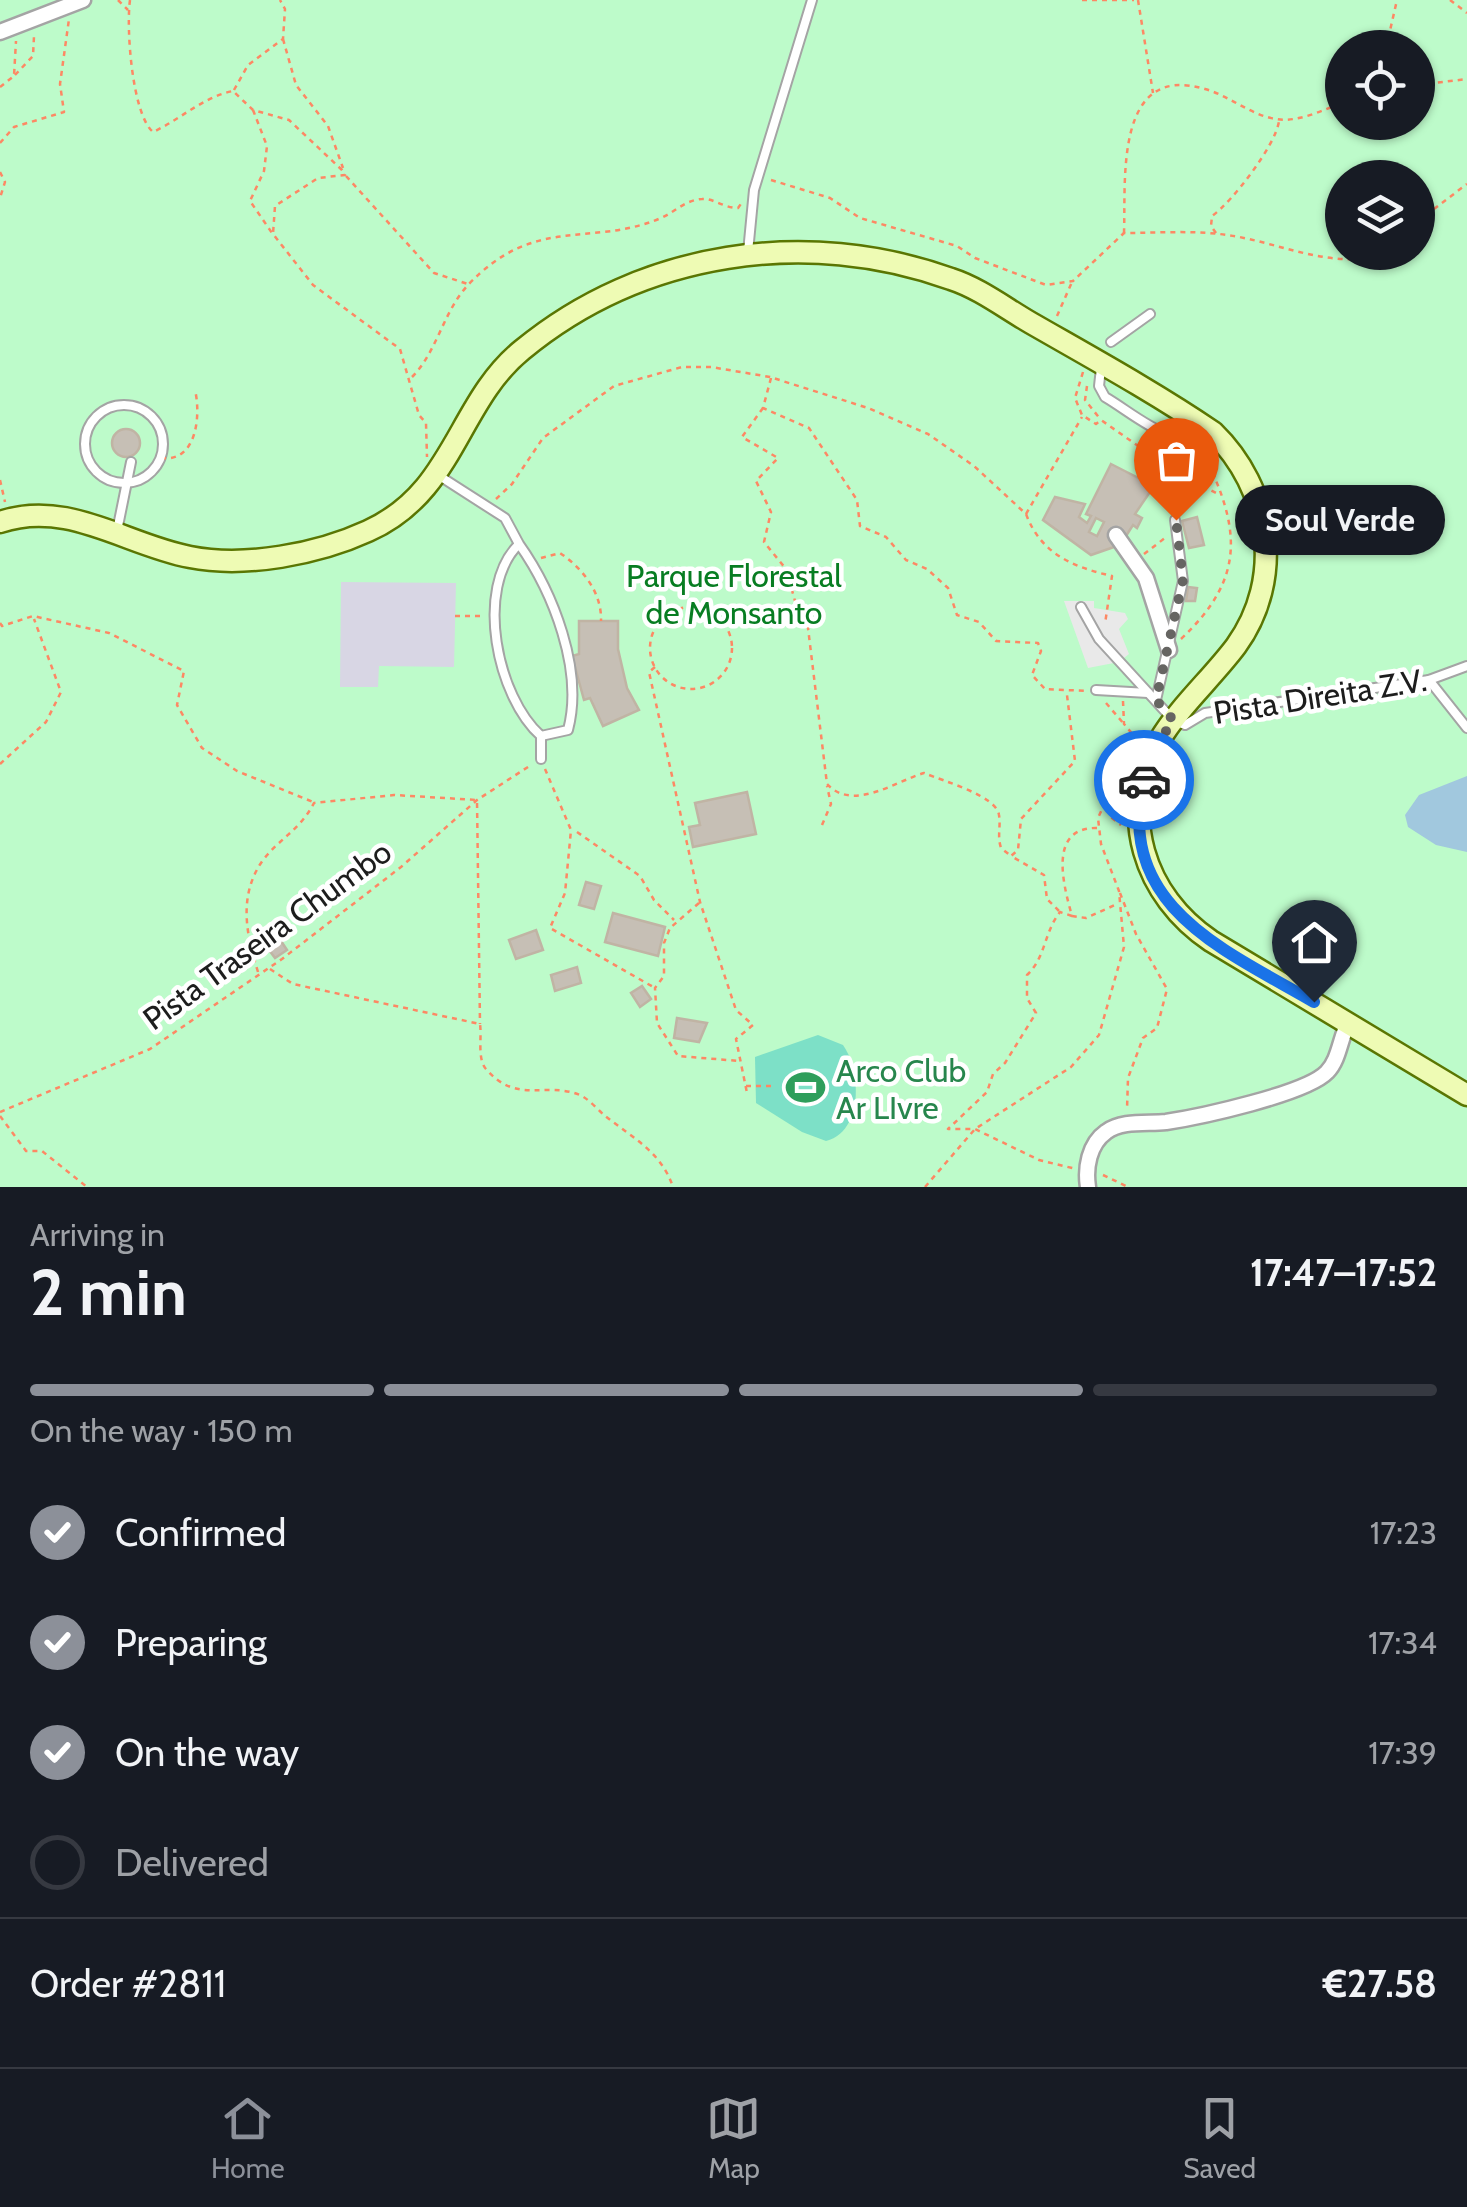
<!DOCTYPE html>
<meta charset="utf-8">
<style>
body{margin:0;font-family:Cabin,sans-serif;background:#20242c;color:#f1f3f6;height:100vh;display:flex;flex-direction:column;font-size:38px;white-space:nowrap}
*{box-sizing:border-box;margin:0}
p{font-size:32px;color:#9ea1a6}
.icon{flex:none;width:55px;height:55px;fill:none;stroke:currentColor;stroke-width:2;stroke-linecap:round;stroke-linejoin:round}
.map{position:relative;height:1187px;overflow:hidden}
.drawer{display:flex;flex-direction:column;background:#171b24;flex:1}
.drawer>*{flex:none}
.buttons{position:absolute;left:1325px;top:30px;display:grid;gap:20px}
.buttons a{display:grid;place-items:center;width:110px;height:110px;border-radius:50%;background:#171b24;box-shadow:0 2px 8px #0004;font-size:50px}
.pin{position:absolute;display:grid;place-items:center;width:85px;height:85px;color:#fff;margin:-102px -42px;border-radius:50% 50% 50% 0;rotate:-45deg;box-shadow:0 0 10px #0007}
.pin .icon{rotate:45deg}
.courier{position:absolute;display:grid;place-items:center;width:100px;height:100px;margin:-50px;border:8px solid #1a73e8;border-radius:50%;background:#fff;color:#222;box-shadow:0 2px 12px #0007}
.bubble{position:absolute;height:70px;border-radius:35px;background:#171b24;box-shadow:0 2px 8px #0004;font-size:32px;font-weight:700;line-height:70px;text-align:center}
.headline em{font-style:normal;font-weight:700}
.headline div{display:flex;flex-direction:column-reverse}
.headline{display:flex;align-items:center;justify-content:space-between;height:170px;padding:0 30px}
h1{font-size:65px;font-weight:700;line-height:75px}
.bar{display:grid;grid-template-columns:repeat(4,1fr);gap:15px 10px;align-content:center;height:120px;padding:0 30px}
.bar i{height:12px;border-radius:8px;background:#363941}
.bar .active{background:#8c9099}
.bar p{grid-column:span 4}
.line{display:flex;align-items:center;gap:25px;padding:0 30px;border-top:2px solid #363941}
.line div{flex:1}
ol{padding:0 30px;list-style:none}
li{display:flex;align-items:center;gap:30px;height:110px}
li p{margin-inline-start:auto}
li .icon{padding:10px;border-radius:50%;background:#8c9099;color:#fff;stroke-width:4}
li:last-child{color:#9ea1a6}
li i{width:55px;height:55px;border:5px solid #363941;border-radius:50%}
.tabs{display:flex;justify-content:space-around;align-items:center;height:140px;border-top:2px solid #363941;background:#171b24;font-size:28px;color:#9ea1a6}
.tabs a{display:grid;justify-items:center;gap:5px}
.tabs .active{color:#8c9099}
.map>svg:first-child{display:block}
</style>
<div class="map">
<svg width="1467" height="1187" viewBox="0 0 1467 1187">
<rect width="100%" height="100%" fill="#eeece2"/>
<!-- park -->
<path fill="#bdfbca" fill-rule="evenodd" d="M0 0H1467V1187H0ZM1342 48H1418V122H1342ZM1342 178H1418V252H1342Z"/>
<!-- pitch -->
<path fill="#7de0c7" d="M818 1035 843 1045C861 1070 864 1131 826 1141L802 1132 756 1103 755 1057Z"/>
<!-- parking -->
<path fill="#e9e9e9" d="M1064 601H1094V608L1125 613 1128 619 1119 629 1129 654 1119 662 1088 668Z"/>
<!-- plaza -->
<path fill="#d8d6e4" d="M341 582 456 583 454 667 379 666 378 687H340Z"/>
<!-- water -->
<path fill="#a1c8de" d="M1467 776V852L1436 845 1408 827 1405 815 1419 795Z"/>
<!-- building -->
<g fill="#c6bfb5" stroke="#c0b4a4" stroke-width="2.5" fill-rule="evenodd">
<circle cx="126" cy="443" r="14"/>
<path d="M1111 464 1154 486 1135 514 1142 518 1137 528 1133 525 1126 536 1118 531 1114 547 1091 555 1043 520 1055 497 1085 504 1079 517 1087 523 1091 516 1086 514ZM1096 518 1104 522 1097 536 1089 532Z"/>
<path d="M1197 517 1204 545 1189 548 1182 521Z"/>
<path d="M1188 587 1197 588 1195 601H1186Z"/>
<path d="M579 621H618V649L627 688 639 710 603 726 590 698 584 700 572 656 579 654Z"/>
<path d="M747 792 756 834 693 847 689 827 700 825 695 803Z"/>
<path d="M586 882 601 886 594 909 579 905Z"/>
<path d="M613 913 665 927 658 956 605 942Z"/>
<path d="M536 930 543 950 516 959 509 940Z"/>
<path d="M1294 936 1307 945 1298 959 1285 951Z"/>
<path d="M281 941 287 950 275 958 269 950Z"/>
<path d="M577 967 581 983 555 991 551 975Z"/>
<path d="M642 986 651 999 640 1007 631 993Z"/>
<path d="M677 1018 707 1023 699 1042 674 1038Z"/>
</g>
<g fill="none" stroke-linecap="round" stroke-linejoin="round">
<defs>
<g id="lane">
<path d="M748 252 754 190 812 0"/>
<path d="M1111 342 1150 314"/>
<path d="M1101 368 1099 386 1105 397C1136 415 1175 453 1210 433"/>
<circle cx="124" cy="444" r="39"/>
<path d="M438 475 505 518 519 544C474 588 497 697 541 736L568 730C584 670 553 592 519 544"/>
<path d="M117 531 131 462"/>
<path d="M1081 607 1099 639 1174 721 1185 725 1205 713 1429 680 1467 666"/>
<path d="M1429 680 1467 728"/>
<path d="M1096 690 1148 693"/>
<path d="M1156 700 1183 581 1175 520"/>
<path d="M541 736V759"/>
</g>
<g id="street">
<path d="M0 32 83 0"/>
<path d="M1116 535 1146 578 1169 650"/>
<path d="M1088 1187C1085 1168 1089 1144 1106 1132 1122 1120 1147 1124 1166 1122 1199 1117 1306 1094 1327 1072 1339 1060 1340 1039 1348 1023"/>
</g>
<path id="secondary" d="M0 522C68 499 126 545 190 557 245 568 318 554 368 531 455 492 457 403 522 350 642 251 807 227 951 279 979 288 1005 308 1031 323 1092 358 1154 392 1213 432 1271 488 1285 578 1236 646 1212 678 1179 707 1159 741 1117 814 1144 896 1211 941L1467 1095"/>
</defs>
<!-- lane casing -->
<use href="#lane" stroke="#a4a4a4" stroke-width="12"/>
<!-- street casing -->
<use href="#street" stroke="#a4a4a4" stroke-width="19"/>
<!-- secondary casing -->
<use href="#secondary" stroke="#5a7602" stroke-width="25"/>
<!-- path -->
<g stroke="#fd8864" stroke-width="2.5" stroke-dasharray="5 5" stroke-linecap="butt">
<path d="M118 0 128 10"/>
<path d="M130 0C126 28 132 114 153 132 181 119 203 97 233 91L253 110 289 120 342 170 345 175 318 178 275 206 273 234 313 285 400 349 419 415 426 423 427 457"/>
<path d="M1082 0H1134"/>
<path d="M1138 0 1153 93"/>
<path d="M1450 0 1467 13"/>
<path d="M283 39 296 85 328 126 343 168"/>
<path d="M1386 48 1397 0"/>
<path d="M15 75 33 56 34 36"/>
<path d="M1418 85 1467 79"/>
<path d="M0 87 14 76 16 41"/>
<path d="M234 90 248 65 283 39 285 9 280 0"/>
<path d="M253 110 267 146 264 171 250 201 272 233"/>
<path d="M0 143 14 127 64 112 60 84 69 19"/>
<path d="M0 172 5 182 0 198"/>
<path d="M346 176 434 273 468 284"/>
<path d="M771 180 830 198 860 218 957 246 975 258 1046 285 1073 281 1124 233C1158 233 1193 230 1227 235 1280 242 1336 273 1389 252"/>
<path d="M1418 221 1467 184"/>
<path d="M1124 233C1126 180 1114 62 1205 89 1230 96 1250 115 1276 119 1297 123 1323 110 1342 103"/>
<path d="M1216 233 1211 226 1212 216C1232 202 1276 145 1279 121"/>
<path d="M1057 316 1072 282"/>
<path d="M1083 372 1075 398 1082 415 1096 424 1101 420 1174 471 1216 493"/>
<path d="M412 377C437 352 443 312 468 285 535 214 590 248 661 218 675 212 685 200 702 199 713 198 724 208 738 208L743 201"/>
<path d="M771 378 763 408 809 428 857 500 860 526 886 537 906 560 927 569 948 588 957 615 979 622 996 641 1038 643 1041 651 1032 675 1045 689 1087 691"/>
<path d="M1087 386 1085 400 1101 420"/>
<path d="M763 408 742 437 778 458 756 481 771 512 764 542 786 569 797 608 808 628 827 784C853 812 894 782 924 773 943 781 997 796 999 815 1001 827 997 836 1001 848L1011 856"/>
<path d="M161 458C197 463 201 415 195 390"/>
<path d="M1175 473 1181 485 1179 508"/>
<path d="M0 480 5 502"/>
<path d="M496 499 512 484 543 438 614 386 682 367H711L770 377 868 408 928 434 974 466 1026 514C1041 554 1073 567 1112 576L1105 624"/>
<path d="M1026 514 1082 417"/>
<path d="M1144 554 1165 538"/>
<path d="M541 558 560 553C582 568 602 592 601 621"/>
<circle cx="691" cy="648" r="41"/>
<path d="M455 616H485"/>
<path d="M0 623 2 626 33 616 109 633 184 671 177 705 202 748 237 771 313 802"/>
<path d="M1181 639C1248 576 1240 526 1201 448"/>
<path d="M655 667 649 672 700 902 736 1010 753 1025 736 1039 747 1093"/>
<path d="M1123 701 1124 724 1135 737"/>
<path d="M1106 703 1124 724"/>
<path d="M0 764 46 722 61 692 34 619"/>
<path d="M545 769 571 830 565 893 550 928 655 988"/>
<path d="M1108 798 1112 818 1121 825"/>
<path d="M822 825 831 804 827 786"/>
<path d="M1097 828C1048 827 1063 884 1072 916L1086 918 1115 905"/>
<path d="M577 832 640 876 654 900 674 920"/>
<path d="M1120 893 1136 934 1167 989 1157 1028 1143 1038 1128 1078 1127 1110"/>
<path d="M699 903 670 928 664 943V976L655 988 657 1023 678 1056 740 1061"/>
<path d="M1059 911 1047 899 1044 875 1011 856 1018 850 1021 819 1075 761 1067 695"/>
<path d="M1072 916 1060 912C1044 932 1046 957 1027 975V998L1036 1013 1005 1063 993 1074 987 1092 948 1129H975L1039 1160 1076 1169"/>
<path d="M270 969 293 984 480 1024C482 1037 477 1059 486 1069 517 1105 545 1081 580 1095 590 1100 597 1109 604 1115 631 1137 661 1151 673 1187"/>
<path d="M258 972C246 934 238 895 263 860 280 838 300 830 314 803L394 795 477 800 480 1024"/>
<path d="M746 1086H775"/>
<path d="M0 1112 150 1049 282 959 401 867 477 800 531 765"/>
<path d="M0 1116 26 1151H42L87 1187"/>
<path d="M1103 1175 1128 1187"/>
<path d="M925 1187 975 1129 1071 1067 1099 1035 1124 947 1119 891 1101 844 1098 818 1135 737 1144 732"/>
</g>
<!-- lane -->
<use href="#lane" stroke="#fff" stroke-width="8"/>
<!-- street -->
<use href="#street" stroke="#fff" stroke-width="14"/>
<!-- secondary -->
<use href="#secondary" stroke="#eefbb4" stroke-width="20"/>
</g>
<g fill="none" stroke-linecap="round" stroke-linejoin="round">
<!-- done -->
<path stroke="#666562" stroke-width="10" stroke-dasharray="0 18" d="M1144 780 1159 740 1174 721 1156 700 1183 580 1176 520"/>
<!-- route -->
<path stroke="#1a73e8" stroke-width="12" d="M1144 780C1114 906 1225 950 1314 1002"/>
</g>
<!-- icons -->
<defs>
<symbol id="stadium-bare" viewBox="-9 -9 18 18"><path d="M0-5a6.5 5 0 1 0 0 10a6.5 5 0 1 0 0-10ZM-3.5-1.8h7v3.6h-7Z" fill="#2e9e5b" stroke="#fff" stroke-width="2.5" paint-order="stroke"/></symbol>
</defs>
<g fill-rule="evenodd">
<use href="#stadium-bare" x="778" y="1060" width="55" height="55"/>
</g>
<g text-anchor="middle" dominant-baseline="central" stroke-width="9" stroke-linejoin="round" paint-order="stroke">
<!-- park labels -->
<g font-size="32" fill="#087d22" stroke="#fff">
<text x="734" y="575">Parque Florestal<tspan x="734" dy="37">de Monsanto</tspan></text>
</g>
<!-- street labels -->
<g font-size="32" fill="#1d1d1d" stroke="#fff">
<text transform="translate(1320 696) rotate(-9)">Pista Direita Z.V.</text>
<text transform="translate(267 935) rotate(-36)">Pista Traseira Chumbo</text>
</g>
<!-- leisure labels -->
<g font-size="32" fill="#27864d" stroke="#fff" text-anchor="start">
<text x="836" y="1070">Arco Club<tspan x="836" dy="37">Ar LIvre</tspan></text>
</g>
</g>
</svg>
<div class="buttons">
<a><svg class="icon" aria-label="locate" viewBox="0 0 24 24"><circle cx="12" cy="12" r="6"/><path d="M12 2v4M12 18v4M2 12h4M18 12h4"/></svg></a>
<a><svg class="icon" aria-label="layers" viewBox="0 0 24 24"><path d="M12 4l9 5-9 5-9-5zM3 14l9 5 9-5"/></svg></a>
</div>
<div class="pin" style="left:1176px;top:520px;background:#ea580c"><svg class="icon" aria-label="bag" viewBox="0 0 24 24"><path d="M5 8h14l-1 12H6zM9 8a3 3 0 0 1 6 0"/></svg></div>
<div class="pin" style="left:1314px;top:1002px;background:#1f2937"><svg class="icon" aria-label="home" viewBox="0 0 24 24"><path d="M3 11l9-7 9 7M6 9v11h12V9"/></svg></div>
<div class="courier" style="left:1144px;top:780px"><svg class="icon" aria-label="car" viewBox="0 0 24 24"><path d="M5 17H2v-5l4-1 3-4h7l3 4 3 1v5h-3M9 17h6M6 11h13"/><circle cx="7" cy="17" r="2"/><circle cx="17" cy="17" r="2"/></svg></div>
<div class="bubble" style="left:1235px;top:485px;width:210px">Soul Verde</div>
</div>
<section class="drawer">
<div class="headline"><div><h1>2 min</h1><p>Arriving in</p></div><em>17:47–17:52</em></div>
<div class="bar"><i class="active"></i><i class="active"></i><i class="active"></i><i></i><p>On the way · 150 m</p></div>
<ol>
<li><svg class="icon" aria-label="check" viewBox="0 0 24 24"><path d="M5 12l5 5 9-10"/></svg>Confirmed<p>17:23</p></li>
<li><svg class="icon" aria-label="check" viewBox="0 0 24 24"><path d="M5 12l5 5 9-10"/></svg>Preparing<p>17:34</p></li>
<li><svg class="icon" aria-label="check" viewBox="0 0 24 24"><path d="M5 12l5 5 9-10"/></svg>On the way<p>17:39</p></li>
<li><i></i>Delivered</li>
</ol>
<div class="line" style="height:130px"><div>Order #2811</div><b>€27.58</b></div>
</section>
<nav class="tabs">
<a class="active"><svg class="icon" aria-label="home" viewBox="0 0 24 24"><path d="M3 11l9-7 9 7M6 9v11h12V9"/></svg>Home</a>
<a><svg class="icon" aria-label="map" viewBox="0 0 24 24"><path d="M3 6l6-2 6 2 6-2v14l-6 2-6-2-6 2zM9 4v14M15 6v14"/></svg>Map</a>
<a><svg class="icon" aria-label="saved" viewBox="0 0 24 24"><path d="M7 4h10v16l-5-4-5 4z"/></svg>Saved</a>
</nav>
